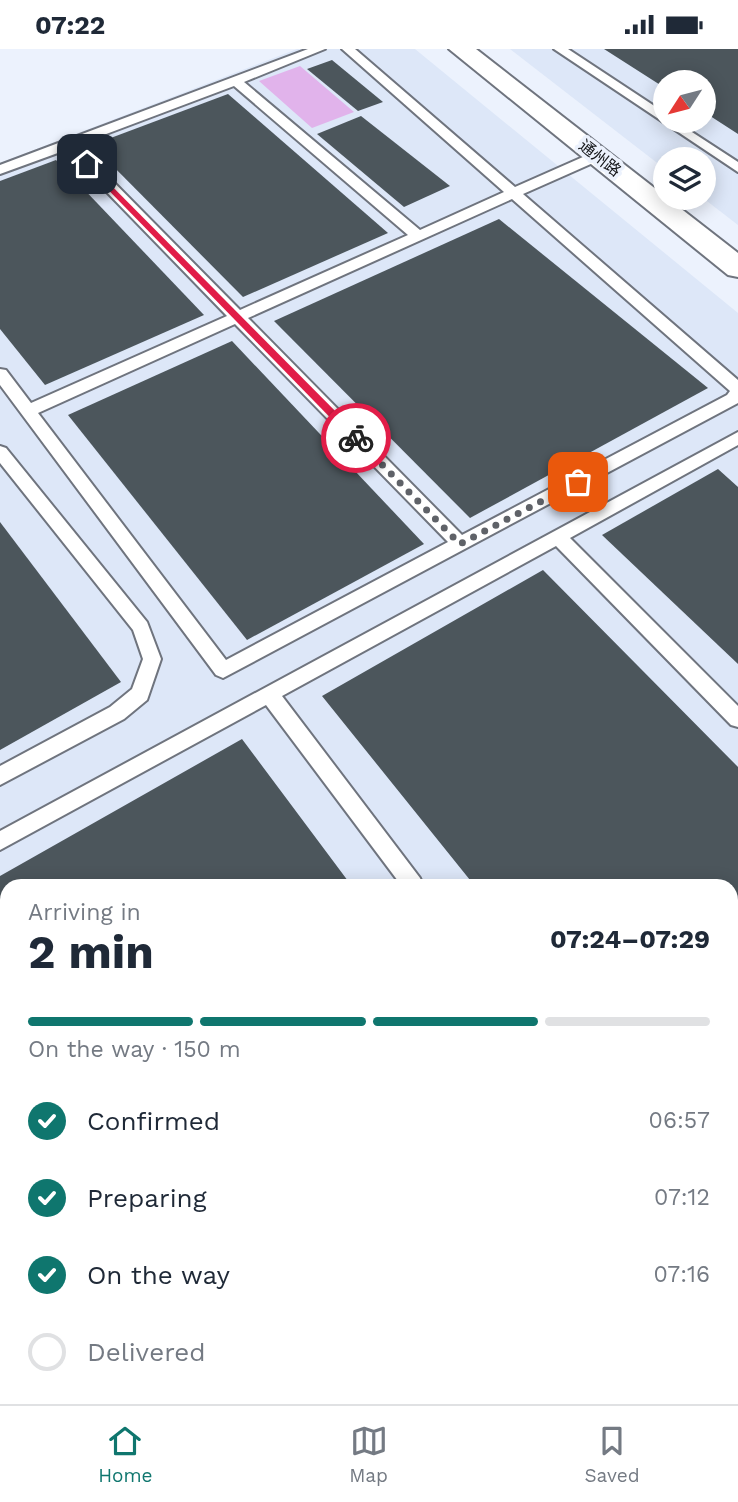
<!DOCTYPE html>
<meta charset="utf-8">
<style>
body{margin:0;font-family:"Work Sans","Noto Sans SC",sans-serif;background:#f2f2f3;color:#1f2937;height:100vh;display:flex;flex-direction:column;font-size:26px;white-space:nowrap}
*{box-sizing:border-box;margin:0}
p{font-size:23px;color:#747a83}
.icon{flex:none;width:38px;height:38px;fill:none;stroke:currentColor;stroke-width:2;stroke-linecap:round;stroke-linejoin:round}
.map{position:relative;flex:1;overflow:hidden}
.side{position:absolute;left:0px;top:830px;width:738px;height:527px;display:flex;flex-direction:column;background:#fff;border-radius:21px 21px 0 0;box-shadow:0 4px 18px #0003}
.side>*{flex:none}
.needle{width:46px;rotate:234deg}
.fabs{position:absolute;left:653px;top:21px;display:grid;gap:14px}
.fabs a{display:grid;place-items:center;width:63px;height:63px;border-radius:50%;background:#fff;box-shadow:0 4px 18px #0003;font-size:35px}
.pin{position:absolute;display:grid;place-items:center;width:60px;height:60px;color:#fff;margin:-30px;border-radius:14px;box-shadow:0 4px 10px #0006}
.courier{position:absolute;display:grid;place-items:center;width:70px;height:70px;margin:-35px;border:5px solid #e11d48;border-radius:50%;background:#fff;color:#222;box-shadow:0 2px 9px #0007}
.head em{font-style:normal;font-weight:700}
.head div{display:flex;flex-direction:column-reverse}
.head{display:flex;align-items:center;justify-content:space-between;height:119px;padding:0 28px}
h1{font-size:46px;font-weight:700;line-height:52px}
.bar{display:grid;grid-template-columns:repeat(4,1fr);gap:10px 7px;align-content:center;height:84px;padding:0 28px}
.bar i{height:9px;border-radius:5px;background:#e0e1e3}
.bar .on{background:#0f766e}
.bar p{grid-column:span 4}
ol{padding:0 28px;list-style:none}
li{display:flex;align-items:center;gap:21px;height:77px}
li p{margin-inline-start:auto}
li .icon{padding:7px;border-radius:50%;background:#0f766e;color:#fff;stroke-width:4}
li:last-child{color:#747a83}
li i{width:38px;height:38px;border:4px solid #e0e1e3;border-radius:50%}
.status{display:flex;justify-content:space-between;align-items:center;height:49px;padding:0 35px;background:#fff;direction:ltr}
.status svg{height:19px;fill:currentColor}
.dock{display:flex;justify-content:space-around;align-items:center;height:98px;border-top:2px solid #e0e1e3;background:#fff;font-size:19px;color:#747a83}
.dock a{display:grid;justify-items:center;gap:4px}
.dock .on{color:#0f766e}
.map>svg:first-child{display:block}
</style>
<div class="status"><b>07:22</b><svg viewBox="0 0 49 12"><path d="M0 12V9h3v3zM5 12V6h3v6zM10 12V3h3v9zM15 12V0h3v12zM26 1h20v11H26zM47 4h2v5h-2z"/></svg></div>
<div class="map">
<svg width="738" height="1355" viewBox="0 0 738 1355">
<rect width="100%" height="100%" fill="#ecf2fd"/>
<!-- built -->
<g fill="#dde7f8" fill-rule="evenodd">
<path d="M297 0H415L738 264V1355H0V114ZM7 836H732V1349H7Z"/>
<path d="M510 0H738V176L703 149 704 110H665V120ZM665 33H704V72H665Z"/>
</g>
<!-- green -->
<path fill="#e1b3eb" d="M300 17 354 63 312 79 259 32Z"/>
<!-- building -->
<g fill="#4c565c">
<path d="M604 0H738V85L704 63V33H665V39Z"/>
<path d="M332 11 383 53 358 62 307 20Z"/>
<path d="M228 45 388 184 243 248 92 96Z"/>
<path d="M361 67 450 137 404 158 317 85Z"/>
<path d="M56 111 204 266 45 336 0 280V132Z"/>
<path d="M499 170 708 339 470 469 274 272Z"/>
<path d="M232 292 424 495 247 591 68 366Z"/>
<path d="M718 420 738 438V615L602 486Z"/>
<path d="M0 473 121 633 0 701Z"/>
<path d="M543 521 738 718V1166L732 1158V836H474L322 647Z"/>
<path d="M242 690 351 836H7V909L0 896V827Z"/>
<path d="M0 1120 7 1134V1349H114L117 1355H0Z"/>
<path d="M250 1349H593L587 1355H253Z"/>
</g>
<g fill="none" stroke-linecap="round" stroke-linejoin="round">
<defs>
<g id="service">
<path d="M308 0H325L244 33 420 181 504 143 342 0H355L515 138 592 104H602V110L523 145 738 331V354L223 629 216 626 0 336V320L6 321 31 354 227 267 66 101 0 125V116ZM234 37 408 186 240 261 77 96ZM512 150 730 342 727 346 462 486 248 269ZM235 275 448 493 226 611 38 364Z"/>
<path d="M554 0H568L665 64V72H675L738 113V123Z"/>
<path d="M738 383V396L570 489 738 657V678L731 676 556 497 282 647 420 829 423 836H401L266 656 0 801V782Z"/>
<path d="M0 397 6 399 147 573 161 610 147 651 124 670 0 736V717L110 658 132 640 143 610 133 581 0 414Z"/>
<path d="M0 1013 7 1015V1049L0 1047Z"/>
<path d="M732 1243 738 1246V1278L732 1275Z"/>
<path d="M151 1349H178L180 1355H153Z"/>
</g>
<path id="tertiary" d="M449 0H476L738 204V228L728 226Z"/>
</defs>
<!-- service casing -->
<use href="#service" stroke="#6f747e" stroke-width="4"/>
<!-- tertiary casing -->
<use href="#tertiary" stroke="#6f747e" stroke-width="4"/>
<!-- service -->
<use href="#service" fill="#fff" fill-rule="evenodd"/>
<!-- tertiary -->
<use href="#tertiary" fill="#fff" fill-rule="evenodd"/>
</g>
<!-- route -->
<path fill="#e11d48" d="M87 112 360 387V392H353L84 116Z"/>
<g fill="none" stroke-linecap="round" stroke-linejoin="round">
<!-- done -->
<path stroke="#5f6268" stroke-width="7" stroke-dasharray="0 12.6" d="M356 389 460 495 578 433"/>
</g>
<g text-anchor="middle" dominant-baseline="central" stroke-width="7" stroke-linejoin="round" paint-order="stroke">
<!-- far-street labels -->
<g font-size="16" fill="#131518" stroke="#ecf2fd">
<text transform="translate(600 109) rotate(38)">通州路</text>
</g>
</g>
</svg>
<div class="fabs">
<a><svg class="needle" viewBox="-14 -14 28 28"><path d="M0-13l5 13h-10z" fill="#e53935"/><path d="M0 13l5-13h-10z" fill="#747a83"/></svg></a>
<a><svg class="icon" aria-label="layers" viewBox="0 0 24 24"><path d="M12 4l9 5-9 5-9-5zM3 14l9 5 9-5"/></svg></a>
</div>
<div class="pin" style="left:578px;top:433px;background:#ea580c"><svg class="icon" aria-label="bag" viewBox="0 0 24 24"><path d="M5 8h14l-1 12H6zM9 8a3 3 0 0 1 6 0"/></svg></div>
<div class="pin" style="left:87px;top:115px;background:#1f2937"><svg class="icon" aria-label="home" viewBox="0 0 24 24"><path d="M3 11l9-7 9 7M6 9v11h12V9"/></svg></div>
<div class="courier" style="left:356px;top:389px"><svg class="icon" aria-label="bike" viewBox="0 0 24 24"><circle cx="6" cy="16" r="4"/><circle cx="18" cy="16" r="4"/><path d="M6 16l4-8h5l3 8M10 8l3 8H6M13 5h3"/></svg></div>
<section class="side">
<div class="head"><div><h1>2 min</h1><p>Arriving in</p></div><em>07:24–07:29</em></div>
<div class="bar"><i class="on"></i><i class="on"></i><i class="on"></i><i></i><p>On the way · 150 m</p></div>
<ol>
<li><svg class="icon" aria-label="check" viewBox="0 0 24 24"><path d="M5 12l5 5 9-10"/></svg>Confirmed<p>06:57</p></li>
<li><svg class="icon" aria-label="check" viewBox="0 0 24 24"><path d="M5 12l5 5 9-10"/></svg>Preparing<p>07:12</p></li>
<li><svg class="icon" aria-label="check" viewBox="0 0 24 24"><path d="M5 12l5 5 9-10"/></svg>On the way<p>07:16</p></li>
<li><i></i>Delivered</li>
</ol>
</section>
</div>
<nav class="dock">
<a class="on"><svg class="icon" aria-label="home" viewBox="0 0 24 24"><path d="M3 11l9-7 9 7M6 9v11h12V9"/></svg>Home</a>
<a><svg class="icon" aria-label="map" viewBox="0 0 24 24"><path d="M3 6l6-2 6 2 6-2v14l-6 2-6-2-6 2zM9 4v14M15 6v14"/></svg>Map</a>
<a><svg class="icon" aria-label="saved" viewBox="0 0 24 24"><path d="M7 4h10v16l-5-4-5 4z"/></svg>Saved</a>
</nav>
